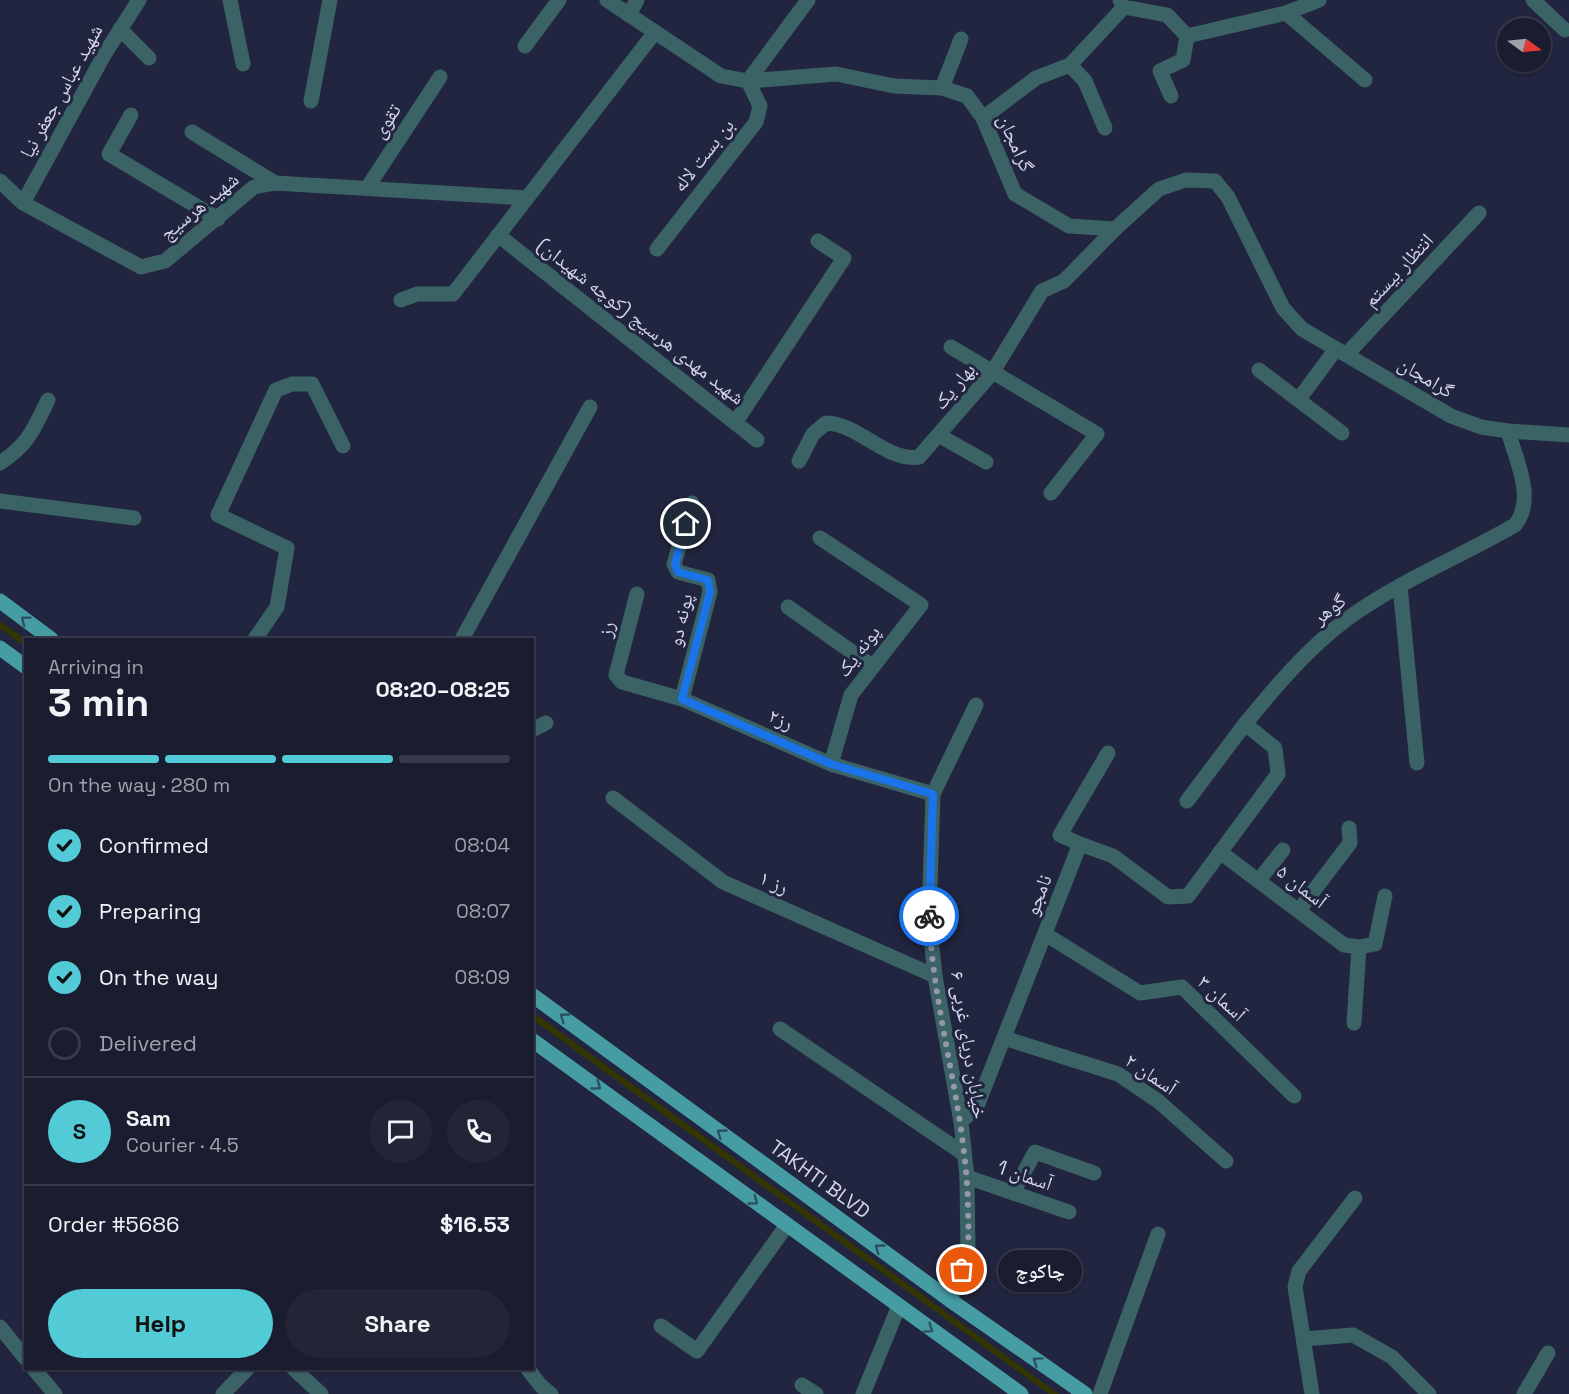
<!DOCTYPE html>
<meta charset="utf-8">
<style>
body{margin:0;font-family:"Space Grotesk","Noto Naskh Arabic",sans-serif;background:#232537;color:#f1f3f6;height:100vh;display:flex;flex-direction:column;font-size:22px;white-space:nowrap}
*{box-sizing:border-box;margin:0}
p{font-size:20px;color:#9fa1aa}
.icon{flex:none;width:33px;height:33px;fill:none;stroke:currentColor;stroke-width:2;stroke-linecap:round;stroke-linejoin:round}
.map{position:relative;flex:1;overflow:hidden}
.sheet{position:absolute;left:24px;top:638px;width:510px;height:732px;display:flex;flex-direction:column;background:#1a1c2f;border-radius:0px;box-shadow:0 2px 4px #0004,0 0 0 2px #383a4b}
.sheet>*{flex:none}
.needle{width:39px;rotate:105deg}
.controls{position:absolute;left:1497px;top:18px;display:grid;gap:12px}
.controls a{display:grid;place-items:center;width:54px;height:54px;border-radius:50%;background:#1a1c2f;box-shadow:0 2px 4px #0004,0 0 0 2px #383a4b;font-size:30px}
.pin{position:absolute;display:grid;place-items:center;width:51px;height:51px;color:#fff;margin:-26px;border:3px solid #fff;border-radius:50%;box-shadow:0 2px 6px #0007}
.courier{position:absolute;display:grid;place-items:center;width:60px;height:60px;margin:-30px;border:4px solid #1a73e8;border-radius:50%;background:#fff;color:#222;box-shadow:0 2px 8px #0007}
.bubble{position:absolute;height:42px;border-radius:21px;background:#1a1c2f;box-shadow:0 2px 4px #0004,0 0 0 2px #383a4b;font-size:20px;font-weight:600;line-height:42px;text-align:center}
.headline em{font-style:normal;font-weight:600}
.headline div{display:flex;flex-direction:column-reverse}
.headline{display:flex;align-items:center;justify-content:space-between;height:102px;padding:0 24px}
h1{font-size:39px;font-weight:600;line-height:45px}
.bar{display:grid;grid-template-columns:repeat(4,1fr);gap:9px 6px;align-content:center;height:72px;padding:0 24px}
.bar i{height:8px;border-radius:4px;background:#383a4b}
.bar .current{background:#52cbd7}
.bar p{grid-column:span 4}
.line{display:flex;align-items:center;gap:15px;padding:0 24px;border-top:2px solid #383a4b}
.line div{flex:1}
.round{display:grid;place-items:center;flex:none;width:63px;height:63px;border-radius:32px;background:#232537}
ol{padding:0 24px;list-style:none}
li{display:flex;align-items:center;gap:18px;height:66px}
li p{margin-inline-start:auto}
li .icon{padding:6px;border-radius:50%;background:#52cbd7;color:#111;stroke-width:4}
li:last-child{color:#9fa1aa}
li i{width:33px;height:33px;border:3px solid #383a4b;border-radius:50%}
.button{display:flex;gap:12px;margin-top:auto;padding:12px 24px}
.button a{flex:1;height:69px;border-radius:36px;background:#52cbd7;color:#111;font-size:24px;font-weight:600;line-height:69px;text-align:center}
.button a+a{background:#232537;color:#f1f3f6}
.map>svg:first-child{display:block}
</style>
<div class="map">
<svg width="1569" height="1394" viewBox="0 0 1569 1394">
<rect width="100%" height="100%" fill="#22253f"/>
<!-- green -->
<g fill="#333600">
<path d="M0 621 25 639V647L0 628Z"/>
<path d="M533 1012 1059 1394H1049L533 1020Z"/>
</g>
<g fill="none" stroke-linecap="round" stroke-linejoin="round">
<!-- minor -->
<g stroke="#3b6366" stroke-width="15">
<path d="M230 0 243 64"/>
<path d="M607 0 721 76 748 81 836 74 894 86 942 88 967 96 983 118 1015 194 1069 226 1115 229 1159 189 1186 180 1215 181 1228 197 1283 308 1302 329 1451 416 1481 427 1508 431 1569 435"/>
<path d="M1120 0 1124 7 1167 15 1187 36 1286 13 1319 0"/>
<path d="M1533 0 1565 30"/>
<path d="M1286 13 1365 80"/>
<path d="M629 15 637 0"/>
<path d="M120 29 149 58"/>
<path d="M525 46 559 0"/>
<path d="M1070 65 1085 81 1105 128"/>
<path d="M942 88 961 39"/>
<path d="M1171 96 1160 71 1183 60 1187 36"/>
<path d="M311 101 330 0"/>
<path d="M131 115 109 154 218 219"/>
<path d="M983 118 1036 78 1070 65 1124 7"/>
<path d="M192 132 275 183"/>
<path d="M0 181 23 203 141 267 165 261 254 187 275 183 527 198 655 32"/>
<path d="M367 188 440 77"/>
<path d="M23 203 104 55 139 0"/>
<path d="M498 235 757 440"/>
<path d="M657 249 756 122 760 106 748 81 808 0"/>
<path d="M401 300 417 294H453L527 198"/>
<path d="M951 347 1097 434 1051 493"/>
<path d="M1347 354 1479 213"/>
<path d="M1259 370 1342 433"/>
<path d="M1299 399 1336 349"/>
<path d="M735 423 844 258 818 241"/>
<path d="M940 436 986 462"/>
<path d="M799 461 813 434 826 423C860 424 886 462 919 457L992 373 1042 291 1064 281 1115 229"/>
<path d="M0 463C28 445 34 429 48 400"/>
<path d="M0 501 134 518"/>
<path d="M820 538 921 605 851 695 831 764"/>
<path d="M1400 586 1417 763"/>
<path d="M637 594 616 675 622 682 682 699 831 764 933 794"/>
<path d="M788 607 872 666"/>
<path d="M255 639 277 607 287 548 218 515 276 390 292 384H312L343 446"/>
<path d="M462 639 590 407"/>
<path d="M682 699 710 592 708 580 678 572 674 564 692 503"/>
<path d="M532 730 546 723"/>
<path d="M613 798 723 882 935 976"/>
<path d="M1187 801 1245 724"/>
<path d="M1080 844 1060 835 1108 753"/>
<path d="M1220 852 1344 945 1359 947 1375 944 1385 896"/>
<path d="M1259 880 1283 850"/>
<path d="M1299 910 1350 843 1349 828"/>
<path d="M1045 934 1140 993 1182 987 1294 1096"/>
<path d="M1354 1023 1359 947"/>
<path d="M780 1029 964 1154"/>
<path d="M1004 1038 1118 1074 1158 1101 1226 1161"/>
<path d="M961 1122 977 1106 1080 844 1113 856 1168 897 1188 896 1278 774 1275 748 1245 724C1276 686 1308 648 1347 619 1399 581 1460 557 1515 525 1536 499 1516 460 1508 431"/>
<path d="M967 1177 1069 1212"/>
<path d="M1013 1193 1035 1152 1094 1173"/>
<path d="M950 1300 968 1255 967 1177 961 1122 935 976 929 918 933 794 976 705"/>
<path d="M661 1326 697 1351 787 1225"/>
<path d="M0 1327 26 1359"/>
<path d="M1304 1339 1353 1335 1392 1357 1429 1394"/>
<path d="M33 1368 55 1394"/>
<path d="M293 1368 321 1394"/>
<path d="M527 1368 541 1386 551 1394"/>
<path d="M802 1385 816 1394"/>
<path d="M223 1394 248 1368"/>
<path d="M863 1394 898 1308"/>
<path d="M1100 1394 1158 1234"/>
<path d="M1312 1394 1295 1287 1299 1271 1355 1198"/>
<path d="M1524 1394 1548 1353"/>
</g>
<!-- major -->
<g stroke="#459da3" stroke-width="15">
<path d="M0 601 51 639"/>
<path d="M0 648 26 667"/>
<path d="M532 995 950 1300 1085 1394"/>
<path d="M532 1040 1021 1394"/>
</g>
</g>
<!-- one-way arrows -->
<defs><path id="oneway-chevron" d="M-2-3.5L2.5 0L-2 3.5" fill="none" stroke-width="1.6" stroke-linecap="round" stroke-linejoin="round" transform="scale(1.5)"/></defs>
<g stroke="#2e4f62">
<use href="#oneway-chevron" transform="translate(25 620) rotate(-143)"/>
<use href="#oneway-chevron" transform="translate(564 1017) rotate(-144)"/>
<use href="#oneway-chevron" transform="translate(597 1086) rotate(36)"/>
<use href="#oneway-chevron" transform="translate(721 1133) rotate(-144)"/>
<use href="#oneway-chevron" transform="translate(754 1201) rotate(36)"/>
<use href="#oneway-chevron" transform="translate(879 1248) rotate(-144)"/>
<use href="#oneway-chevron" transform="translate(929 1329) rotate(35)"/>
<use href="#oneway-chevron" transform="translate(1037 1361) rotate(-145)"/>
</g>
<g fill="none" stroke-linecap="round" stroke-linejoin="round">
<!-- done -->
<path stroke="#9598ac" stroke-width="6" stroke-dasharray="0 10.8" d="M929 916C933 1014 966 1109 968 1207 968 1229 971 1250 962 1270"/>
<!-- route -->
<path stroke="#1a73e8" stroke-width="8" d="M686 524 675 564 678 572 708 580 710 592 682 699 831 764 933 794 929 916"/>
</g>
<g text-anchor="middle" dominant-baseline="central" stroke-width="6" stroke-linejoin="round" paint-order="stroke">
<!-- street labels -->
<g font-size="20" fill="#d3d6e7" stroke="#22253f">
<text transform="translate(61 91) rotate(-61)">شهید عباس جعفر نیا</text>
<text transform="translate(386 121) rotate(-57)">تقوی</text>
<text transform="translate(1016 143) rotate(66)">گرامجان</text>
<text transform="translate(703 155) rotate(-52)">بن بست لاله</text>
<text transform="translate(199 206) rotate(-39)">شهید هرسیج</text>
<text transform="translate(1398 270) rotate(-47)">انتظار بیستم</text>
<text transform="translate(641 321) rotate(38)">شهید مهدی هرسیج (کوچه شهیدان)</text>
<text transform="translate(1426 377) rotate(31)">گرامجان</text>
<text transform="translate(954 386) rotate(-50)">بهار یک</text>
<text transform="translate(1329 609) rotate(-38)">گوهر</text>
<text transform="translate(680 620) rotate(-77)">پونه دو</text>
<text transform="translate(606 629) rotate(-76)">رز</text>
<text transform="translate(858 651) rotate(-53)">پونه یک</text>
<text transform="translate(781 719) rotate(24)">رز۲</text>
<text transform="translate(774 882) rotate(24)">رز ۱</text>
<text transform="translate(1302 886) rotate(38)">آسمان ۵</text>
<text transform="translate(1038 895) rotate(-69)">نامجو</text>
<text transform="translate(1222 998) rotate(43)">آسمان ۳</text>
<text transform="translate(969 1045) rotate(81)">خیابان دریای غربی ۶</text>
<text transform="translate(1151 1074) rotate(34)">آسمان ۲</text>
<text transform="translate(1025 1175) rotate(19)">آسمان 1</text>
<text transform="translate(820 1179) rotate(36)">TAKHTI BLVD</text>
</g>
</g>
</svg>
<div class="controls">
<a><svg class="needle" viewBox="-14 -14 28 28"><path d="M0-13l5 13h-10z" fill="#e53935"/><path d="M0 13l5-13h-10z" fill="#9fa1aa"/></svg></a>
</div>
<div class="pin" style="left:962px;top:1270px;background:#ea580c"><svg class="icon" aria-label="bag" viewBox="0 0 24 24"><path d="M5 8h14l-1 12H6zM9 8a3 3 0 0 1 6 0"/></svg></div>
<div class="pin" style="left:686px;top:524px;background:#1f2937"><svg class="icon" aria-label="home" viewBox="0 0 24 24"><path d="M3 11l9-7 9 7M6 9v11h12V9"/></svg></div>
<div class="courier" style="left:929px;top:916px"><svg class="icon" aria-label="bike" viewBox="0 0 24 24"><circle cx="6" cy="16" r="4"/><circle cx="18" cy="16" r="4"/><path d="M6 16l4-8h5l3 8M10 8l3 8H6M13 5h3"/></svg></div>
<div class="bubble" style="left:998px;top:1250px;width:84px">چاکوچ</div>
<section class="sheet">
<div class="headline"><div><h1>3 min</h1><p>Arriving in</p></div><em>08:20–08:25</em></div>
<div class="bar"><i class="current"></i><i class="current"></i><i class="current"></i><i></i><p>On the way · 280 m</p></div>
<ol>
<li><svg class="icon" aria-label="check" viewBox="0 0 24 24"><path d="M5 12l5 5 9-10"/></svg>Confirmed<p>08:04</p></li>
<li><svg class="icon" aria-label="check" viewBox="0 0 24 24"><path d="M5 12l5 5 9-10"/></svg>Preparing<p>08:07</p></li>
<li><svg class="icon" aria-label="check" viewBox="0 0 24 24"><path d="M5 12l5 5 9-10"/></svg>On the way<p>08:09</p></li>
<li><i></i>Delivered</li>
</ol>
<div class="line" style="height:108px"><b class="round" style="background:#52cbd7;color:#111">S</b><div><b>Sam</b><p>Courier · 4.5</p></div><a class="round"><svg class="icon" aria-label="chat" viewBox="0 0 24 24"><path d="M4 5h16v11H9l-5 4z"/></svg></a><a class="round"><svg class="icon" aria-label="phone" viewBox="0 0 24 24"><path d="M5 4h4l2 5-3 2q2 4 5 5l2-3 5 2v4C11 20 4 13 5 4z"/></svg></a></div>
<div class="line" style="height:78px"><div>Order #5686</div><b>$16.53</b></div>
<div class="button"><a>Help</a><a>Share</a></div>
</section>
</div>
